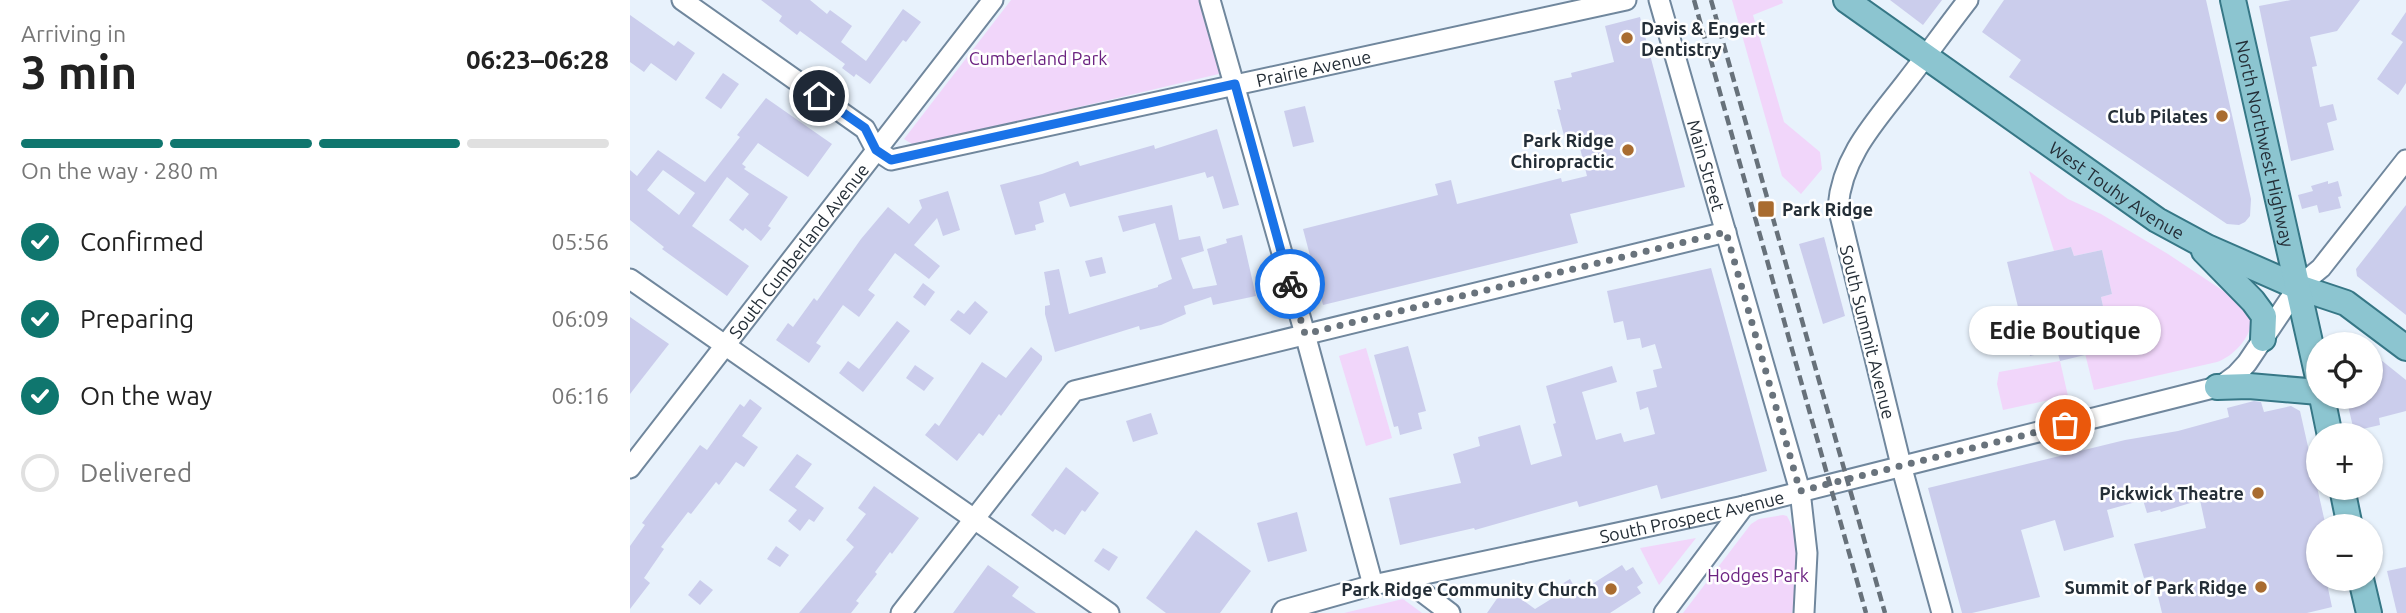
<!DOCTYPE html>
<meta charset="utf-8">
<style>
body{margin:0;font-family:Ubuntu,sans-serif;background:#f6f6f6;color:#222;height:100vh;display:flex;flex-direction:column;font-size:26px;white-space:nowrap}
*{box-sizing:border-box;margin:0}
p{font-size:23px;color:#767676}
.icon{flex:none;width:38px;height:38px;fill:none;stroke:currentColor;stroke-width:2;stroke-linecap:round;stroke-linejoin:round}
.map{position:relative;flex:1;overflow:hidden}
.panel{display:flex;flex-direction:column;background:#fff;width:630px}
.panel>*{flex:none}
.buttons{position:absolute;left:1676px;top:332px;display:grid;gap:14px}
.buttons a{display:grid;place-items:center;width:77px;height:77px;border-radius:50%;background:#fff;box-shadow:0 2px 5px #0004;font-size:35px}
.pin{position:absolute;display:grid;place-items:center;width:60px;height:60px;color:#fff;margin:-30px;border:4px solid #fff;border-radius:50%;box-shadow:0 2px 7px #0007}
.courier{position:absolute;display:grid;place-items:center;width:70px;height:70px;margin:-35px;border:5px solid #1a73e8;border-radius:50%;background:#fff;color:#222;box-shadow:0 2px 9px #0007}
.bubble{position:absolute;height:49px;border-radius:24px;background:#fff;box-shadow:0 2px 5px #0004;font-size:23px;font-weight:700;line-height:49px;text-align:center}
.headline em{font-style:normal;font-weight:700}
.headline div{display:flex;flex-direction:column-reverse}
.headline{display:flex;align-items:center;justify-content:space-between;height:119px;padding:0 21px}
h1{font-size:46px;font-weight:700;line-height:52px}
.bar{display:grid;grid-template-columns:repeat(4,1fr);gap:10px 7px;align-content:center;height:84px;padding:0 21px}
.bar i{height:9px;border-radius:5px;background:#e0e0e0}
.bar .active{background:#0f766e}
.bar p{grid-column:span 4}
ol{padding:0 21px;list-style:none}
li{display:flex;align-items:center;gap:21px;height:77px}
li p{margin-inline-start:auto}
li .icon{padding:7px;border-radius:50%;background:#0f766e;color:#fff;stroke-width:4}
li:last-child{color:#767676}
li i{width:38px;height:38px;border:4px solid #e0e0e0;border-radius:50%}
main{display:flex;flex:1;min-height:0}
.map>svg:first-child{display:block}
</style>
<main>
<section class="panel">
<div class="headline"><div><h1>3 min</h1><p>Arriving in</p></div><em>06:23–06:28</em></div>
<div class="bar"><i class="active"></i><i class="active"></i><i class="active"></i><i></i><p>On the way · 280 m</p></div>
<ol>
<li><svg class="icon" aria-label="check" viewBox="0 0 24 24"><path d="M5 12l5 5 9-10"/></svg>Confirmed<p>05:56</p></li>
<li><svg class="icon" aria-label="check" viewBox="0 0 24 24"><path d="M5 12l5 5 9-10"/></svg>Preparing<p>06:09</p></li>
<li><svg class="icon" aria-label="check" viewBox="0 0 24 24"><path d="M5 12l5 5 9-10"/></svg>On the way<p>06:16</p></li>
<li><i></i>Delivered</li>
</ol>
</section>
<div class="map">
<svg width="1776" height="613" viewBox="0 0 1776 613">
<rect width="100%" height="100%" fill="#e8f2fc"/>
<!-- green -->
<g fill="#f1d6fa">
<path d="M381 0H571L593 73 285 146 274 139Z"/>
<path d="M1102 0H1152L1153 3 1123 15 1154 122 1190 152 1192 169 1171 194 1152 176Z"/>
<path d="M1399 171 1438 199 1471 214 1538 254 1616 306C1618 309 1620 313 1621 317 1624 335 1603 357 1587 362L1464 390 1453 345 1480 339 1471 297 1482 294 1472 250 1444 256 1441 247 1424 251Z"/>
<path d="M736 348 762 438 736 446 709 356Z"/>
<path d="M1430 361 1438 396 1373 410 1367 384 1369 372Z"/>
<path d="M1153 515 1157 516C1172 541 1167 586 1162 613H1053L1121 524 1129 519Z"/>
<path d="M1066 538 1029 585 1010 548Z"/>
<path d="M773 599 792 613H714Z"/>
</g>
<!-- building -->
<g fill="#cbcdec" fill-rule="evenodd">
<path d="M131 0H180L197 14 200 10 222 26 211 42 236 61 273 9 291 22 276 42 273 40 240 84 226 74 224 77 212 68 215 64 170 31 167 35 149 21 152 16Z"/>
<path d="M1260 0H1312L1293 25Z"/>
<path d="M1374 0H1576L1621 199 1620 216 1615 222 1609 225 1597 224 1379 77 1391 60 1352 32Z"/>
<path d="M1661 0H1730L1707 31 1680 37 1687 66 1682 67 1690 107 1703 104 1707 120 1697 123 1704 150 1661 161 1629 6Z"/>
<path d="M1776 12V83L1768 95 1747 79 1773 42 1761 34Z"/>
<path d="M0 15 44 46 48 41 65 53 46 81 21 63 14 72 0 62Z"/>
<path d="M1010 17 1055 187 940 214 948 243 693 305 673 229 808 195 805 184 821 180 827 204 931 178 932 182 957 176 948 140 936 143 927 109 931 110 924 81 942 77 941 73 984 62 975 26Z"/>
<path d="M93 73 109 84 91 109 75 98Z"/>
<path d="M136 98 202 144 178 177 128 143 112 164 116 167 114 169 158 197 138 226 141 228 131 241 115 228 113 231 99 220 119 194 97 177 62 226 119 266 97 296 32 249 34 247 0 220V170L7 176 28 150 75 182 110 137 107 135ZM33 170 65 193 49 215 17 190Z"/>
<path d="M675 106 684 142 663 147 654 111Z"/>
<path d="M587 129 609 205 593 209 583 176 577 178 575 172 440 207 435 193 409 202 414 222 405 225 406 230 385 235 370 185 412 174 448 161 450 166 524 145 525 149Z"/>
<path d="M1698 181V184L1708 181 1712 196 1708 197 1711 208 1689 213 1687 205 1672 209 1668 195 1683 191 1681 186Z"/>
<path d="M318 191 330 230 313 236 307 218 284 245 310 266 299 279 265 253 238 290 245 295 229 317 213 305 186 343 191 346 179 363 146 340 158 323 163 327 184 298 187 301 231 239 258 207 279 224 292 208 289 200Z"/>
<path d="M542 205 549 240 570 236 574 251 551 258 563 289 587 285 577 249 597 243 596 239 612 235 626 296 583 305 581 297 554 306 556 314 531 325 510 330 509 326 425 352 415 314V306L420 305 414 272 429 269 439 314 528 287V285L542 279 525 223 493 232 488 216Z"/>
<path d="M1776 205V315L1727 276 1726 269Z"/>
<path d="M1194 237 1215 316 1193 324 1169 244Z"/>
<path d="M1441 247 1444 256 1472 250 1482 294 1471 297 1480 339 1453 345 1455 355 1430 361 1427 350 1400 356 1377 262Z"/>
<path d="M472 257 476 273 460 277 455 261Z"/>
<path d="M1081 268 1137 471 1031 499 1027 485 949 507 947 501 845 530 844 528 770 545 759 498 831 483 823 454 850 446 848 437 890 425 901 465 932 456 923 424 926 423 916 386 982 366 987 382 952 392 966 440 991 433 994 442 1025 434 1018 407 1010 410 1006 392 1027 387 1023 370 1032 368 1025 344 1012 348 1010 338 997 340 993 321 984 323 977 291Z"/>
<path d="M293 283 305 292 295 306 283 297Z"/>
<path d="M345 301 358 312 340 335 320 320 328 310 334 314Z"/>
<path d="M0 317 39 344 0 394Z"/>
<path d="M267 321 280 331 233 392 209 373 218 361 229 369Z"/>
<path d="M778 346 796 411 788 413 792 429 770 435 768 426 764 427 744 355Z"/>
<path d="M401 347 412 356V360L371 416 369 414 353 436 349 433 327 461 295 435 305 423 309 426 352 362 376 378Z"/>
<path d="M1741 352 1776 380V411L1749 418 1750 425 1724 431 1716 397H1741Z"/>
<path d="M285 365 304 378 294 391 276 378Z"/>
<path d="M120 399 132 408 112 436 128 447 114 467 106 462 89 485 86 482 61 514 58 512 31 547 34 549 14 578 20 583 0 609V546L15 525 12 523 70 445 77 450 110 404 114 407Z"/>
<path d="M1624 401 1631 402 1634 412 1661 406 1670 411 1696 527H1689V579H1696L1702 607 1677 613H1532L1523 576 1514 578 1504 544 1576 528 1570 500 1531 512 1530 510 1517 513 1513 500 1477 510 1484 537 1434 551 1425 520 1391 530 1410 597 1342 613H1332L1298 488 1495 440 1548 431 1599 417 1597 408Z"/>
<path d="M521 413 528 434 503 442 496 421Z"/>
<path d="M167 454 182 464 165 487 194 508 184 522 179 519 170 531 158 521 167 510 139 490Z"/>
<path d="M436 467 469 493 455 512 452 510 435 535 425 529 423 532 401 515Z"/>
<path d="M244 486 289 518 262 554 260 552 245 572 247 574 226 601 229 603 221 613H169L224 547 216 540 236 514 228 508Z"/>
<path d="M667 512 677 551 638 562 627 523Z"/>
<path d="M566 530 621 571 590 613H536L516 598Z"/>
<path d="M146 546 159 555 150 567 137 559Z"/>
<path d="M473 548 488 557 479 571 464 561Z"/>
<path d="M358 565 389 587 382 596 406 613H323Z"/>
<path d="M992 565 996 571 1003 567 1013 583 1007 587 1011 593 980 613H857L875 587 905 609 926 596 922 590 940 579 948 593Z"/>
<path d="M1776 567V613H1767L1757 571Z"/>
<path d="M70 580 83 590 70 605 58 595Z"/>
</g>
<g fill="none" stroke-linecap="round" stroke-linejoin="round">
<defs>
<g id="minor">
<path id="s1" d="M52 0 235 129 246 150 261 160 996 0"/>
<path d="M580 0 675 334 743 585"/>
<path id="s2" d="M1029 0 1170 491 1177 553 1174 613"/>
<path d="M0 279 479 613"/>
<path id="s3" d="M0 468 363 0"/>
<path d="M775 579 820 613"/>
<path d="M271 613 444 391 1096 232"/>
<path id="s4" d="M652 613 654 610 743 585 1114 506 1591 386 1606 375 1617 363 1668 287 1691 268 1776 160"/>
<path d="M1034 613 1114 506"/>
<path d="M1312 613 1271 465 1208 207C1212 156 1246 121 1276 82 1297 55 1317 27 1338 0"/>
</g>
<g id="major">
<path id="s5" d="M1216 0 1527 220 1577 247 1668 287 1716 303 1776 348"/>
<path id="s6" d="M1603 0 1689 382"/>
<path d="M1574 251 1623 301 1634 316 1633 339"/>
<path d="M1587 387 1619 386 1689 392"/>
<path d="M1692 397 1700 436"/>
<path d="M1712 488 1720 527"/>
<path d="M1731 579 1739 613"/>
</g>
</defs>
<!-- minor casing -->
<use href="#minor" stroke="#70879d" stroke-width="23"/>
<!-- major casing -->
<use href="#major" stroke="#367786" stroke-width="28"/>
<!-- minor -->
<use href="#minor" stroke="#fff" stroke-width="19"/>
<!-- major -->
<use href="#major" stroke="#8cc5d0" stroke-width="24"/>
<!-- rail -->
<g stroke="#67717a" stroke-width="4.5" stroke-dasharray="10 5" stroke-linecap="butt">
<path d="M1064 0 1236 613"/>
<path d="M1081 0 1255 613"/>
</g>
</g>
<g fill="none" stroke-linecap="round" stroke-linejoin="round">
<!-- done -->
<path stroke="#69737c" stroke-width="7" stroke-dasharray="0 12.6" d="M660 284 675 334 1096 232 1170 491 1435 425"/>
<!-- route -->
<path stroke="#1a73e8" stroke-width="9" d="M189 96 235 128 246 150 261 160 605 84 660 284"/>
</g>
<!-- markers -->
<g fill="#a96c30" stroke="#fff" stroke-width="2.5">
<circle cx="997" cy="38" r="7"/>
<circle cx="1592" cy="116" r="7"/>
<circle cx="998" cy="150" r="7"/>
<rect x="1127" y="200" width="18" height="18" rx="3.5"/>
<circle cx="1628" cy="493" r="7"/>
<circle cx="1631" cy="587" r="7"/>
<circle cx="981" cy="589" r="7"/>
</g>
<g text-anchor="middle" dominant-baseline="central" stroke-width="5" stroke-linejoin="round" paint-order="stroke">
<!-- poi labels -->
<g font-size="18" font-weight="bold" fill="#242e37" stroke="#fff" text-anchor="end">
<text x="1011" y="28" text-anchor="start">Davis &amp; Engert<tspan x="1011" dy="21">Dentistry</tspan></text>
<text x="1578" y="116">Club Pilates</text>
<text x="984" y="140">Park Ridge<tspan x="984" dy="21">Chiropractic</tspan></text>
<text x="1152" y="209" text-anchor="start">Park Ridge</text>
<text x="1614" y="493">Pickwick Theatre</text>
<text x="1617" y="587">Summit of Park Ridge</text>
<text x="967" y="589">Park Ridge Community Church</text>
</g>
<!-- park labels -->
<g font-size="18" fill="#6c2381" stroke="#fff">
<text x="408" y="58">Cumberland Park</text>
<text x="1128" y="575">Hodges Park</text>
</g>
<!-- street labels -->
<g font-size="18" fill="#242e37" stroke="#fff">
<text stroke="none"><textPath href="#s1" startOffset="698">Prairie Avenue</textPath></text>
<text stroke="none"><textPath href="#s6" startOffset="147">North Northwest Highway</textPath></text>
<text stroke="none"><textPath href="#s2" startOffset="172">Main Street</textPath></text>
<text stroke="none"><textPath href="#s5" startOffset="331">West Touhy Avenue</textPath></text>
<text stroke="none"><textPath href="#s3" startOffset="275">South Cumberland Avenue</textPath></text>
<text transform="translate(1238 332) rotate(76)">South Summit Avenue</text>
<text stroke="none"><textPath href="#s4" startOffset="422">South Prospect Avenue</textPath></text>
</g>
</g>
</svg>
<div class="buttons">
<a><svg class="icon" aria-label="locate" viewBox="0 0 24 24"><circle cx="12" cy="12" r="6"/><path d="M12 2v4M12 18v4M2 12h4M18 12h4"/></svg></a>
<a>+</a>
<a>−</a>
</div>
<div class="pin" style="left:1435px;top:425px;background:#ea580c"><svg class="icon" aria-label="bag" viewBox="0 0 24 24"><path d="M5 8h14l-1 12H6zM9 8a3 3 0 0 1 6 0"/></svg></div>
<div class="pin" style="left:189px;top:96px;background:#1f2937"><svg class="icon" aria-label="home" viewBox="0 0 24 24"><path d="M3 11l9-7 9 7M6 9v11h12V9"/></svg></div>
<div class="courier" style="left:660px;top:284px"><svg class="icon" aria-label="bike" viewBox="0 0 24 24"><circle cx="6" cy="16" r="4"/><circle cx="18" cy="16" r="4"/><path d="M6 16l4-8h5l3 8M10 8l3 8H6M13 5h3"/></svg></div>
<div class="bubble" style="left:1339px;top:306px;width:192px">Edie Boutique</div>
</div>
</main>
